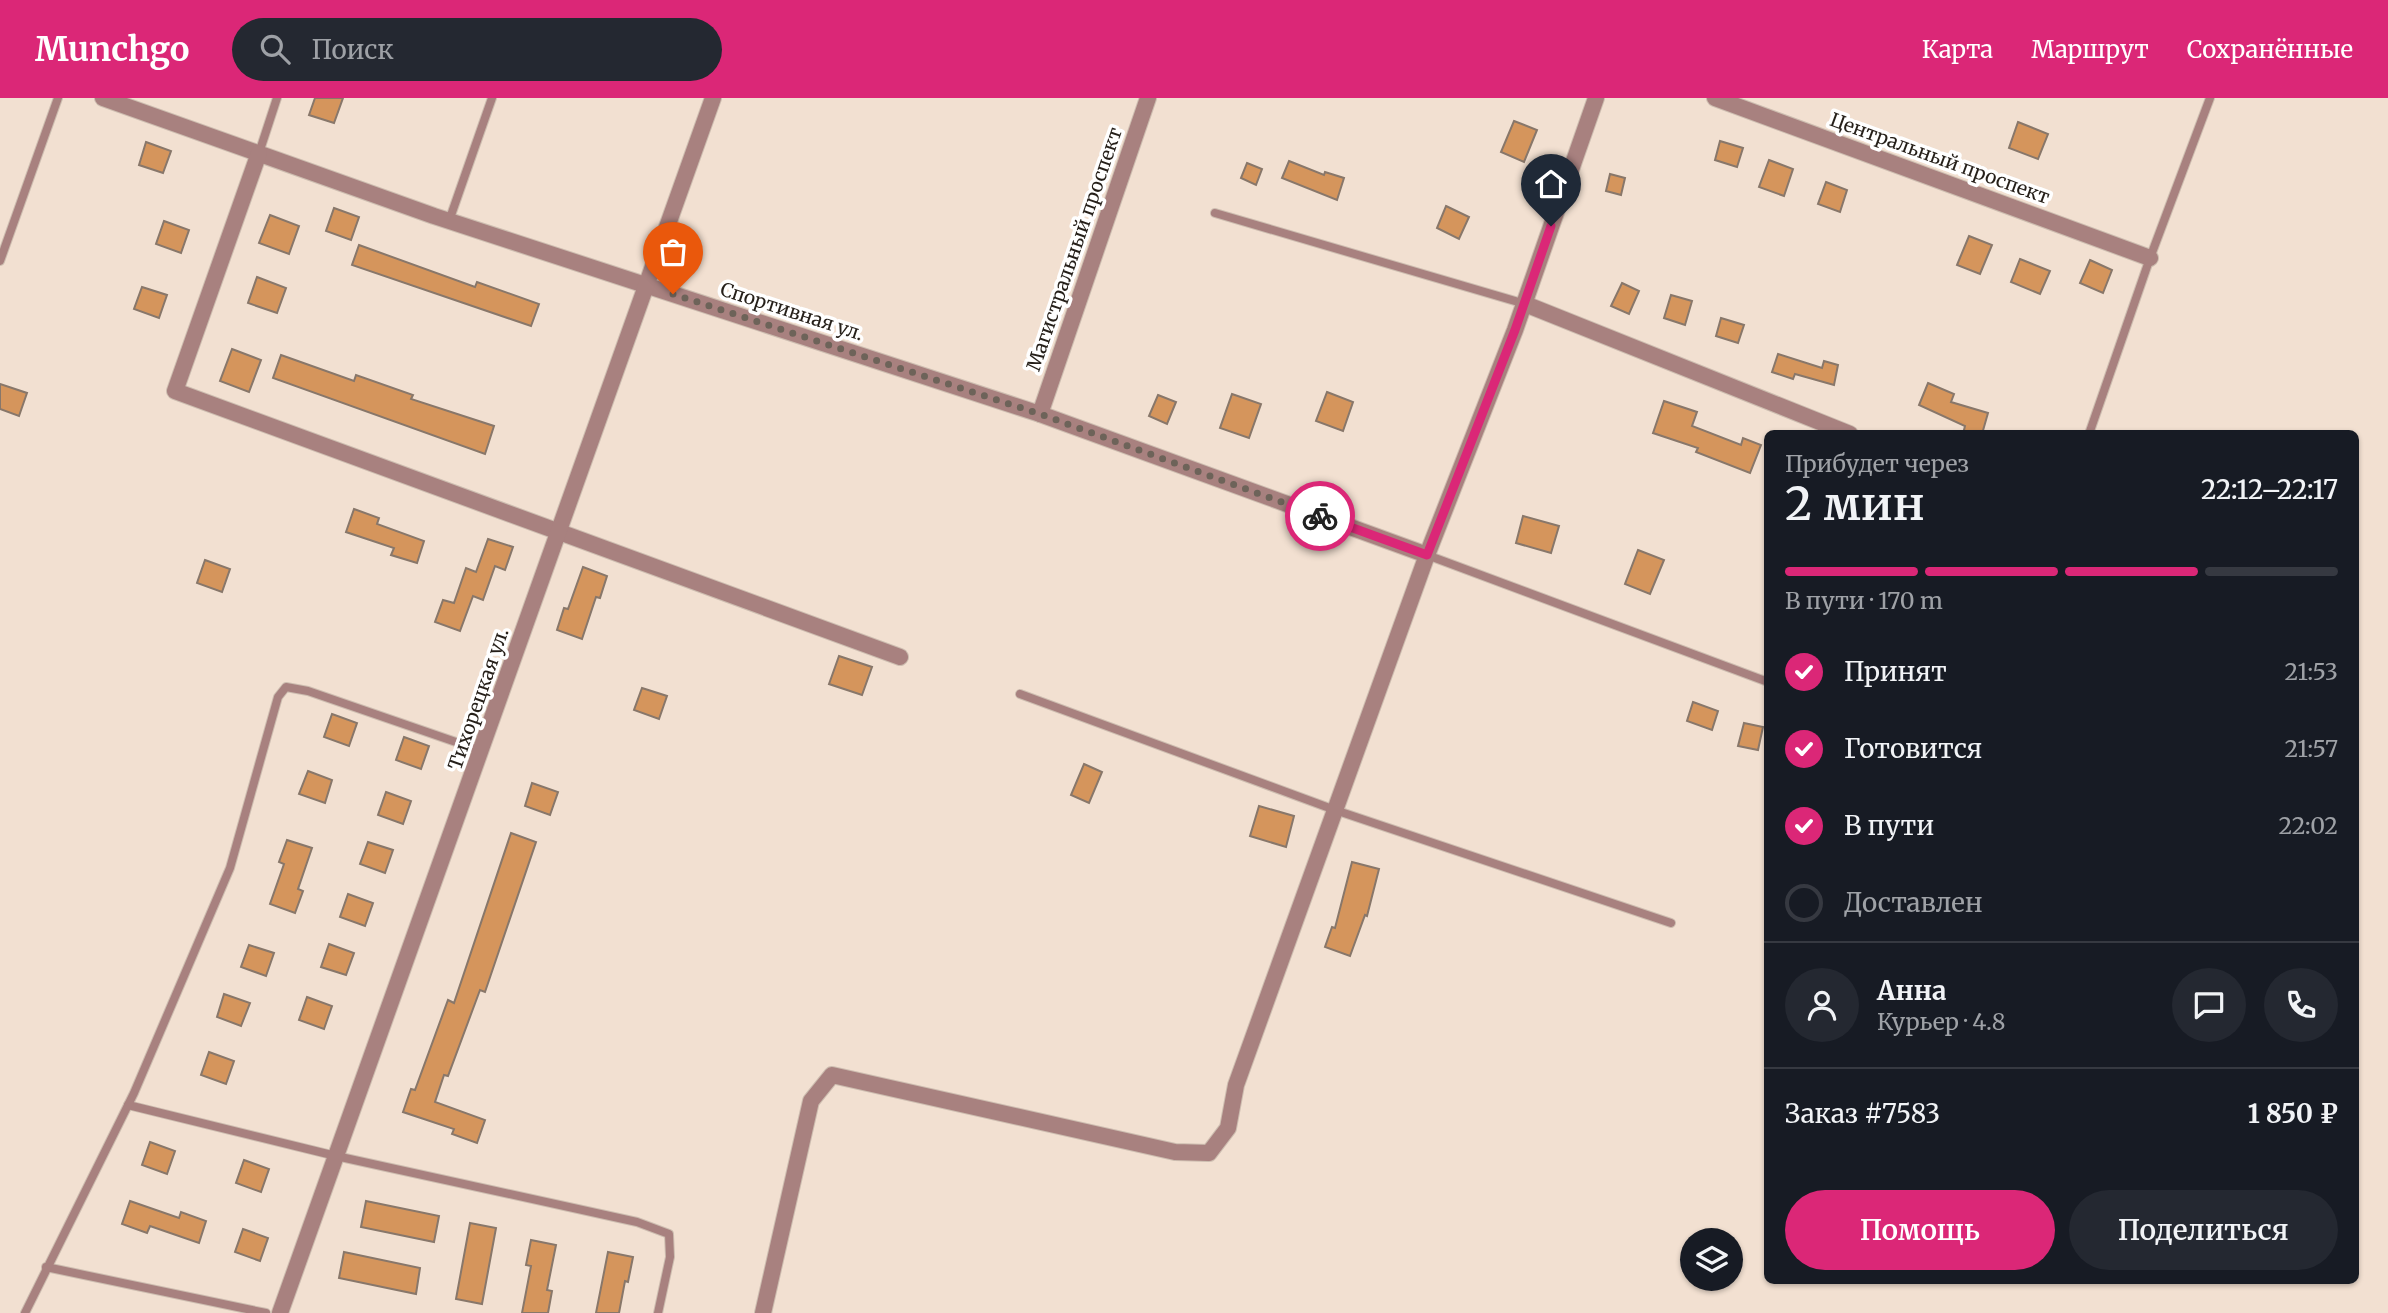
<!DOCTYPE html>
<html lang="ru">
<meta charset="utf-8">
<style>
body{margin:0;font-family:Merriweather,serif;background:#242831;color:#f1f3f6;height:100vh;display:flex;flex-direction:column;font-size:26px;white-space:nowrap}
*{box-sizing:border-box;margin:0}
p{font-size:23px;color:#9ea1a6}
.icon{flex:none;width:38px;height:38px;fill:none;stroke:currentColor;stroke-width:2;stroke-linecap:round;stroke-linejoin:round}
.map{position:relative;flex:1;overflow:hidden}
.details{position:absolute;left:1764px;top:332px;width:595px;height:854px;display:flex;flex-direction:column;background:#171b24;border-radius:10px;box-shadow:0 2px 5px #0004}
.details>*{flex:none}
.tools{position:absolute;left:1680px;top:1130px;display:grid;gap:14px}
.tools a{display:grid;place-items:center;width:63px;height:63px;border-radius:50%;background:#171b24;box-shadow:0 2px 5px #0004;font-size:35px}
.pin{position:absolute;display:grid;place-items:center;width:60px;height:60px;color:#fff;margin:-72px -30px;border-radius:50% 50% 50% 0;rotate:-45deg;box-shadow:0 0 7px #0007}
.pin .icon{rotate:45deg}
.courier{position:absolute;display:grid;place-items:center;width:70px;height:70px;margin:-35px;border:5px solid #db2777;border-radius:50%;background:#fff;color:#222;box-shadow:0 2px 9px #0007}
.headline em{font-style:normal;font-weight:600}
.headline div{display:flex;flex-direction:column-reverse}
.headline{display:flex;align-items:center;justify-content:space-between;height:119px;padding:0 21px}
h1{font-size:46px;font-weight:600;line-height:52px}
.bar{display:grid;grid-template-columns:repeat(4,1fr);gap:10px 7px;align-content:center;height:84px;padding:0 21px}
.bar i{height:9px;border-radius:5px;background:#363941}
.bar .on{background:#db2777}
.bar p{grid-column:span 4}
.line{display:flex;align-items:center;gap:18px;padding:0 21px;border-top:2px solid #363941}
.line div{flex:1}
.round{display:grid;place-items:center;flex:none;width:74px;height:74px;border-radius:37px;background:#242831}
ol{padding:0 21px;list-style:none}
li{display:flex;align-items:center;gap:21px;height:77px}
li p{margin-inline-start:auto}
li .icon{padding:7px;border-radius:50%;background:#db2777;color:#fff;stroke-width:4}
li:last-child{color:#9ea1a6}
li i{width:38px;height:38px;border:4px solid #363941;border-radius:50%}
.action{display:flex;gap:14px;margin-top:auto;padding:14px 21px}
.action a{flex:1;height:80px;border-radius:42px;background:#db2777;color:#fff;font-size:28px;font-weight:600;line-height:80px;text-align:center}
.action a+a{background:#242831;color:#f1f3f6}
header{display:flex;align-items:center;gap:42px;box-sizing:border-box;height:98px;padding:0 35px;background:#db2777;color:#fff}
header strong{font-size:33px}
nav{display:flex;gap:38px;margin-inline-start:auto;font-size:24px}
.search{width:490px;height:63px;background:#242831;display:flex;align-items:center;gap:18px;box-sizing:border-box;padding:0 24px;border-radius:38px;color:#9ea1a6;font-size:26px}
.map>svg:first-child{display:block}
</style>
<header>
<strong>Munchgo</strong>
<div class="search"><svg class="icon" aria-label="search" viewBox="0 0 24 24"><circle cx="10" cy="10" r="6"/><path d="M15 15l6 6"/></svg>Поиск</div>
<nav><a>Карта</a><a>Маршрут</a><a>Сохранённые</a></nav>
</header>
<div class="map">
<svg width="2388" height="1215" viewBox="0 0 2388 1215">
<rect width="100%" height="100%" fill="#f2e0d1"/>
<!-- building -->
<g fill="#d5955c" stroke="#88776a" stroke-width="2">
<path d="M315 0H343L334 25 309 17Z"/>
<path d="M1514 23 1537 32 1524 64 1501 54Z"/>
<path d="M2018 24 2048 36 2038 61 2009 50Z"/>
<path d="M1720 43 1743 50 1737 69 1715 62Z"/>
<path d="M146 44 171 53 163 75 139 67Z"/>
<path d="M1769 62 1793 71 1784 98 1759 89Z"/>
<path d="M1289 63 1324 77 1325 74 1344 80 1337 102 1282 80Z"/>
<path d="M1247 65 1262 71 1256 87 1241 80Z"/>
<path d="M1610 76 1625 80 1621 97 1606 93Z"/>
<path d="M1826 84 1847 92 1840 114 1818 106Z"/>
<path d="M1446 108 1469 119 1459 141 1437 130Z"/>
<path d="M334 110 359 119 351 142 326 133Z"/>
<path d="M270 117 299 128 289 156 259 145Z"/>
<path d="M164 123 189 132 181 155 156 146Z"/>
<path d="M1969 138 1992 147 1980 176 1957 167Z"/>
<path d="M359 147 475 189 477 184 539 206 531 228 352 167Z"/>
<path d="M2020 161 2050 173 2040 196 2011 184Z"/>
<path d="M2090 162 2112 172 2103 195 2080 185Z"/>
<path d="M257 179 286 190 277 215 248 205Z"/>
<path d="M1622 185 1639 193 1629 216 1611 208Z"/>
<path d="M142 189 167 197 159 220 134 211Z"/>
<path d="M1671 197 1692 203 1685 227 1664 220Z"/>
<path d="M1721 220 1744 227 1738 245 1716 238Z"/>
<path d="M232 251 261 262 249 294 220 283Z"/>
<path d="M1778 256 1822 270 1824 263 1838 267 1834 287 1795 276 1793 281 1772 274Z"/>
<path d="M281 257 354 283 356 277 413 297 411 301 494 328 485 356 273 280Z"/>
<path d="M1928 285 1954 296 1951 304 1988 315 1982 336H1963L1965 328 1919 307Z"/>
<path d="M0 286 27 295 19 318 0 311Z"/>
<path d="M1327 294 1353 304 1343 333 1316 323Z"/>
<path d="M1232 296 1261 306 1249 340 1220 330Z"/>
<path d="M1158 297 1176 304 1167 326 1149 318Z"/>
<path d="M1664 303 1697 314 1692 328 1741 347 1743 340 1761 347 1750 375 1696 354 1698 350 1653 335Z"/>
<path d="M354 411 379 420 377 426 424 443 417 465 391 457 394 450 346 434Z"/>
<path d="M1523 418 1559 428 1551 455 1516 445Z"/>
<path d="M488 441 513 449 505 472 495 468 483 502 473 498 460 533 435 524 443 502 454 505 466 470 476 474Z"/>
<path d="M1638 452 1664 462 1650 496 1625 486Z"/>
<path d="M205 462 230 471 222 494 197 485Z"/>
<path d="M583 469 607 478 600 500 596 499 582 541 557 532 564 510 568 511Z"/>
<path d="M839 558 872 569 862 597 829 586Z"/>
<path d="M642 590 667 598 659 621 634 612Z"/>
<path d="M1693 604 1718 613 1712 632 1687 623Z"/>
<path d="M332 616 357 625 349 648 324 639Z"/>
<path d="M1744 625 1763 629 1758 652 1738 648Z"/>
<path d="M404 639 429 648 421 671 396 662Z"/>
<path d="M1084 666 1102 674 1089 705 1071 697Z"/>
<path d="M308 673 332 682 325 705 299 696Z"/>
<path d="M532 685 558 694 550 717 525 708Z"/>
<path d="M386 694 411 703 403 726 378 717Z"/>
<path d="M1259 708 1294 718 1286 749 1250 738Z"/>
<path d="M511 735 536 744 485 894 480 892 448 978 444 977 435 1004 485 1022 477 1045 452 1036 454 1031 403 1014 411 991 415 992 448 902 454 905Z"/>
<path d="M287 742 312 750 298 791 303 793 295 815 270 806 284 766 279 764Z"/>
<path d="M368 744 393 752 385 775 360 766Z"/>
<path d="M1352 764 1379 771 1367 818 1365 817 1350 858 1325 849 1332 829 1335 830Z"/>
<path d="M348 796 373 805 365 828 340 819Z"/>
<path d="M329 846 354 855 346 877 321 869Z"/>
<path d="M249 847 274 855 266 878 241 869Z"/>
<path d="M224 896 250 905 241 928 217 919Z"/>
<path d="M307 899 332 908 324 931 299 922Z"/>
<path d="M209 954 234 963 226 986 201 977Z"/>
<path d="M150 1044 175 1053 167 1076 142 1067Z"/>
<path d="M244 1062 269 1071 261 1094 236 1085Z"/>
<path d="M130 1103 179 1120 181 1114 206 1123 199 1145 150 1128 147 1135 122 1126Z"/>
<path d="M366 1103 439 1118 434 1144 361 1129Z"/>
<path d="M470 1125 496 1130 482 1206 456 1201Z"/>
<path d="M243 1131 268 1140 260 1163 235 1154Z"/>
<path d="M531 1142 556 1147 547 1192 552 1193 548 1215H522L531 1168 526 1167Z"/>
<path d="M344 1154 420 1170 416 1196 339 1180Z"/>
<path d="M608 1154 633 1159 628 1184 625 1183 619 1215H596Z"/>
</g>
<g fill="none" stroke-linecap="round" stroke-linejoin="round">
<defs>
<g id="service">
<path d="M259 55 277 0"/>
<path d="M1215 115 1525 206"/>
<path d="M449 123 492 0"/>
<path d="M0 163 58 0"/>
<path d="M2089 336 2150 160 2210 0"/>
<path d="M1427 457 1768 584"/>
<path d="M1020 596 1335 712 1671 825"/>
<path d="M128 1007 336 1058 637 1124 669 1136 670 1159 658 1215"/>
<path d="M46 1169 266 1215"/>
<path d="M25 1215 134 995 230 770 278 599 286 589 308 593 482 653"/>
</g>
<g id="minor">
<path d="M103 0 434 118 1040 316 1427 457"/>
<path d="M1715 0 2150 160"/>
<path d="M259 55 175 293 900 559"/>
<path d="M1525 206 1850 336"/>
<path d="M1040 316 1148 0"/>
<path d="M280 1215 713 0"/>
<path d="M763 1215 811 1003 832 977 1175 1054 1209 1055 1228 1030 1236 987 1427 457 1515 232 1596 0"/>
</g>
</defs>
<!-- service casing -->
<use href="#service" stroke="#cdbdb0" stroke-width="10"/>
<!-- minor casing -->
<use href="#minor" stroke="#cdbdb0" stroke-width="18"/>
<!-- service -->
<use href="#service" stroke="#a8817f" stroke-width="8"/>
<!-- minor -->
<use href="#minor" stroke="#a8817f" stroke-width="16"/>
</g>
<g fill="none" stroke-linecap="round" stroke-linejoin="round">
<!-- done -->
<path stroke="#6d6359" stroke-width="7" stroke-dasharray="0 12.6" d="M673 196 1040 316 1320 418"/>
<!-- route -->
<path stroke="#db2777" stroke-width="9" d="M1320 418 1427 457 1515 232 1551 128"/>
</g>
<g text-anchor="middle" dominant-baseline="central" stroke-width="7" stroke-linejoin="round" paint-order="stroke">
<!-- street labels -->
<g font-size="19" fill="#251f19" stroke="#fff">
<text transform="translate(1940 60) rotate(20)">Центральный проспект</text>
<text transform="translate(1074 151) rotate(-71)">Магистральный проспект</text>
<text transform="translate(792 213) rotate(18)">Спортивная ул.</text>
<text transform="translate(478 601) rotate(-71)">Тихорецкая ул.</text>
</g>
</g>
</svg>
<div class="tools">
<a><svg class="icon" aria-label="layers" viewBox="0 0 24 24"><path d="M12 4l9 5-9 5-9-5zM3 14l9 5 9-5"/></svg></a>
</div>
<div class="pin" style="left:673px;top:196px;background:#ea580c"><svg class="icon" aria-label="bag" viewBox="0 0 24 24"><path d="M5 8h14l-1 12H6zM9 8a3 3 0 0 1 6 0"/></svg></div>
<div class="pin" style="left:1551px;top:128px;background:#1f2937"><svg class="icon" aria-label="home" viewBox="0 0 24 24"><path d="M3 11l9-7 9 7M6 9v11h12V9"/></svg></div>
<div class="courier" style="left:1320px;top:418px"><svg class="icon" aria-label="bike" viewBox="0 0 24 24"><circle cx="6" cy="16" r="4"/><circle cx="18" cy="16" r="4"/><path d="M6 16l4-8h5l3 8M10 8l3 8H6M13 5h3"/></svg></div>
<section class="details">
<div class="headline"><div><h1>2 мин</h1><p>Прибудет через</p></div><em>22:12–22:17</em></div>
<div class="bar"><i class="on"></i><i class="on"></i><i class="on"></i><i></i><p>В пути · 170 m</p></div>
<ol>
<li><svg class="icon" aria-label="check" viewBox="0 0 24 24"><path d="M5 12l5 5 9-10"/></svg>Принят<p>21:53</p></li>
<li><svg class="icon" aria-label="check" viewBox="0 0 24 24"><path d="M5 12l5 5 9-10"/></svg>Готовится<p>21:57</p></li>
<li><svg class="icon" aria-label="check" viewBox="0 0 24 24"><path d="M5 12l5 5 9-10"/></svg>В пути<p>22:02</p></li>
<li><i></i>Доставлен</li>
</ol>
<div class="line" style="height:126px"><a class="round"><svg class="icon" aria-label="person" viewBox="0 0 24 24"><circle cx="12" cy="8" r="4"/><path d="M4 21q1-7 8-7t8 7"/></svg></a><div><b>Анна</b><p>Курьер · 4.8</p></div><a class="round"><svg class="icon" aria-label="chat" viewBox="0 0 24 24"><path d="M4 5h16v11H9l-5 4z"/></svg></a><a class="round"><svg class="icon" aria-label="phone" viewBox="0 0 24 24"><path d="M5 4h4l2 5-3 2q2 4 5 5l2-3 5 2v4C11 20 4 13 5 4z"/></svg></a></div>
<div class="line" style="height:91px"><div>Заказ #7583</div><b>1 850 ₽</b></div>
<div class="action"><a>Помощь</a><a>Поделиться</a></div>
</section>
</div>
